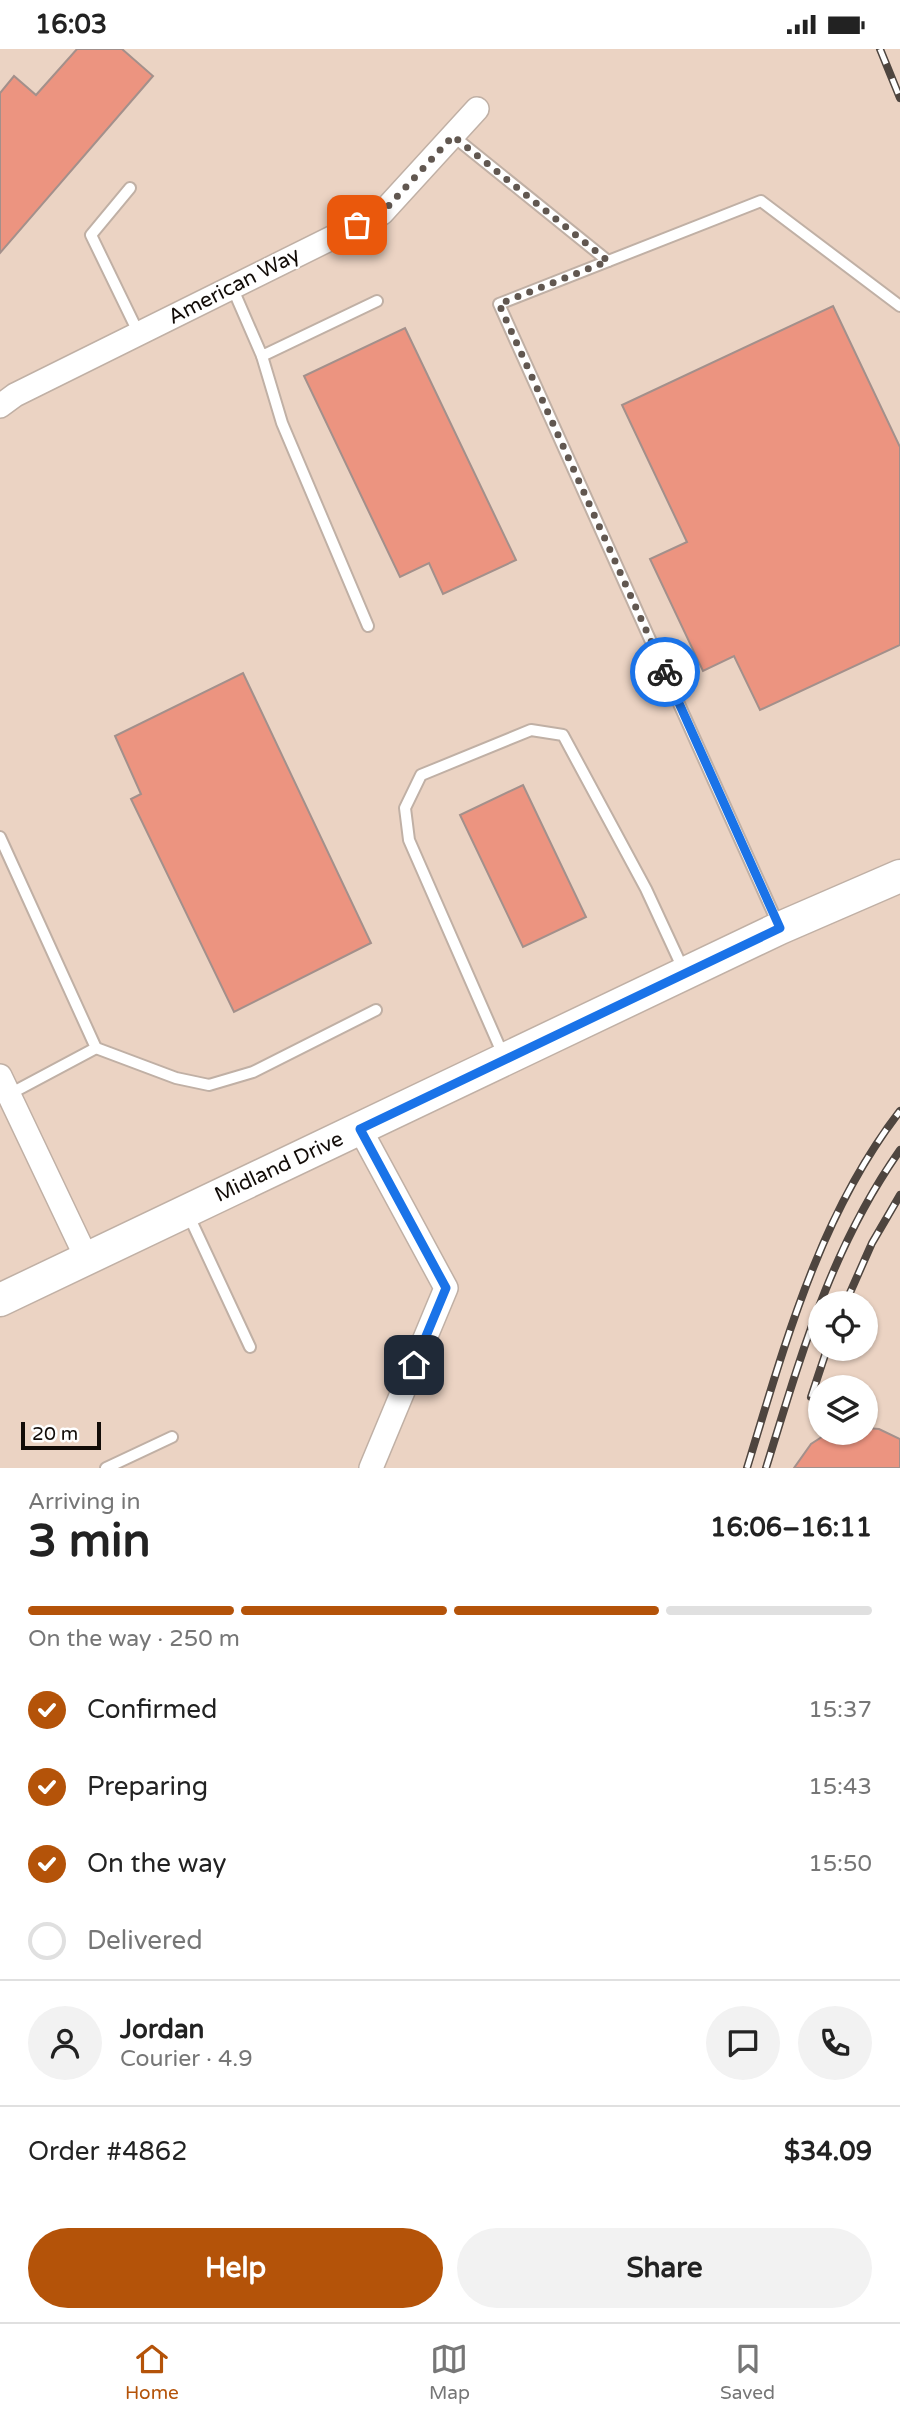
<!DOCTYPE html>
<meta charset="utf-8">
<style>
body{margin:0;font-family:"Varela Round",sans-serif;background:#f2f2f2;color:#222;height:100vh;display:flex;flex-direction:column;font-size:26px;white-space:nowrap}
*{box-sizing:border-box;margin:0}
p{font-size:23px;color:#767676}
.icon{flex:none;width:38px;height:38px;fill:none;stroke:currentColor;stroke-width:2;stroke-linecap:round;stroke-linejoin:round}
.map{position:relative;height:1419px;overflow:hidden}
.sheet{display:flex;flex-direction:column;background:#fff;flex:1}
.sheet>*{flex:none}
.controls{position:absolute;left:808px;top:1242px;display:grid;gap:14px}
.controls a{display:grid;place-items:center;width:70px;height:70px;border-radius:50%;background:#fff;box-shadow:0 2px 5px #0004;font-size:35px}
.scale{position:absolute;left:21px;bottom:18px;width:80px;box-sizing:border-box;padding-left:7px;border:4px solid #120c08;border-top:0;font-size:19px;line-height:24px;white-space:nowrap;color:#120c08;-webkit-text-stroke:5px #fff;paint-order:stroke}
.pin{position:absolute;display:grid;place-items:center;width:60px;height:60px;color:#fff;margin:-30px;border-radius:14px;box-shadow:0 4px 10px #0006}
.courier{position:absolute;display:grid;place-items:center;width:70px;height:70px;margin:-35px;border:5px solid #1a73e8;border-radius:50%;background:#fff;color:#222;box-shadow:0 2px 9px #0007}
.summary em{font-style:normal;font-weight:700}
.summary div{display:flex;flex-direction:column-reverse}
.summary{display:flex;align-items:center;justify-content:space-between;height:119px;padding:0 28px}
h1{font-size:46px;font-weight:700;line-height:52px}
.bar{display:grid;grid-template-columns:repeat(4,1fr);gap:10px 7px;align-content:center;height:84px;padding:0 28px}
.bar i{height:9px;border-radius:5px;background:#e0e0e0}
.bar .on{background:#b45309}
.bar p{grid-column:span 4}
.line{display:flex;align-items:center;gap:18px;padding:0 28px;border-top:2px solid #e0e0e0}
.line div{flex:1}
.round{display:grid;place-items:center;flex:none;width:74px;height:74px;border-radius:37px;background:#f2f2f2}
ol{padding:0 28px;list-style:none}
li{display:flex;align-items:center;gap:21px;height:77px}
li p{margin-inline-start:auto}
li .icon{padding:7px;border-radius:50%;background:#b45309;color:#fff;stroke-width:4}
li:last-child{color:#767676}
li i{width:38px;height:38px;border:4px solid #e0e0e0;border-radius:50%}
.primary-button{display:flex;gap:14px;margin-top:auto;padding:14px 28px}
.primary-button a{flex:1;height:80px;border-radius:42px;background:#b45309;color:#fff;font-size:28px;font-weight:700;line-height:80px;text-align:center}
.primary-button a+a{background:#f2f2f2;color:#222}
.status{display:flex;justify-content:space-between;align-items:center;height:49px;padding:0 35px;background:#fff;direction:ltr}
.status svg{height:19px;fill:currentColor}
.tabs{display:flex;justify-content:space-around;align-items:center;height:98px;border-top:2px solid #e0e0e0;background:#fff;font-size:19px;color:#767676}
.tabs a{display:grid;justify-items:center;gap:4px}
.tabs .on{color:#b45309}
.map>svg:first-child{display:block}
</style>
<div class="status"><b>16:03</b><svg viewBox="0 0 49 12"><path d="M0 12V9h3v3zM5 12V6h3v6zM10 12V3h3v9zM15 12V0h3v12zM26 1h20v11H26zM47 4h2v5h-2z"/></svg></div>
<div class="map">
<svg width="900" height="1419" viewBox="0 0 900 1419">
<rect width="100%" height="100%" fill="#f3e1d6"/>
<!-- built -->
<path fill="#ebd3c3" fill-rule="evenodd" d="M0 0H900V1419H0ZM821 1255H866V1300H821ZM821 1339H866V1384H821Z"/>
<!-- building -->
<g fill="#ec9480" stroke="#a3908b" stroke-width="2">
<path d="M77 0H122L153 27 0 204V44L14 27 36 46Z"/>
<path d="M833 257 900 398V596L760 661 734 607 703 622 650 510 687 493 622 356Z"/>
<path d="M405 279 516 511 443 545 429 514 400 528 304 327Z"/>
<path d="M243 624 371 894 234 963 131 750 141 745 115 687Z"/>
<path d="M523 736 586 868 523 898 460 766Z"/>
<path d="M866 1379 879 1380 900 1390V1419H794L811 1395 828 1384H866Z"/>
</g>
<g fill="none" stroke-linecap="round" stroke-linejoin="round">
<defs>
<g id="lane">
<path d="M453 87 608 212"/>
<path d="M130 139 91 186 139 285"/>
<path d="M232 238 262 307 377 252"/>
<path d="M262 307 282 374 368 577"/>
<path d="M0 788 96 999 6 1047"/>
<path d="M779 877 499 255 761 152 900 257"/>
<path d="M96 999 176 1029 209 1036 253 1023 376 961"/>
<path d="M504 1008 409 791 405 759 421 726 531 681 563 686 646 840 684 922"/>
<path d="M188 1165 250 1298"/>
<path d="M106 1419 172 1388"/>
</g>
<g id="street">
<path d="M0 357 15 346 382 164 477 60"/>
<path d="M0 1027 87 1210"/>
<path d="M360 1080 446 1239 371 1419"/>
</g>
<path id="secondary" d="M0 1251 780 879 900 827"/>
</defs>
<!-- lane casing -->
<use href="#lane" stroke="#c0b0a5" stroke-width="14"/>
<!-- street casing -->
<use href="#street" stroke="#c0b0a5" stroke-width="26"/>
<!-- secondary casing -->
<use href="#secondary" stroke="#c0b0a5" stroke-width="35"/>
<!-- lane -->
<use href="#lane" stroke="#fff" stroke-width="10"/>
<!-- street -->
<use href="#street" stroke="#fff" stroke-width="23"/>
<!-- secondary -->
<use href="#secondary" stroke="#fff" stroke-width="32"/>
<defs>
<g id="rail">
<path d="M880 0 900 49"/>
<path d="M845 1255 872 1194 900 1146"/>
<path d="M811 1348 827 1300"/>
<path d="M747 1419C785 1295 819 1167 900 1062"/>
<path d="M766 1419C801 1306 831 1199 900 1101"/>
</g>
</defs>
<!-- rail casing -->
<use href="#rail" stroke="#4e453f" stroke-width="8"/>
<!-- rail -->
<use href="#rail" stroke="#fff" stroke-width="5" stroke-dasharray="16" stroke-linecap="butt"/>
</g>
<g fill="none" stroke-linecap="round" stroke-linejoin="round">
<!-- done -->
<path stroke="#615750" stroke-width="7" stroke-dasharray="0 12.6" d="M357 176 382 164 453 87 608 212 499 255 665 623"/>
<!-- route -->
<path stroke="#1a73e8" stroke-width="9" d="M414 1316 446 1239 360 1080 780 879 665 623"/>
</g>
<g text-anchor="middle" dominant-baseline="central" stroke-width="5" stroke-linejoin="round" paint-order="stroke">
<!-- street labels -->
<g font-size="21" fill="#120c08" stroke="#fff">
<text transform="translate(234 237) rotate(-27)">American Way</text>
<text transform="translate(279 1118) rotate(-25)">Midland Drive</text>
</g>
</g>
</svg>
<div class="controls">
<a><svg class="icon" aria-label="locate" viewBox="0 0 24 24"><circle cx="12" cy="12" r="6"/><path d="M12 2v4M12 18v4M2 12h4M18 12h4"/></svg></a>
<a><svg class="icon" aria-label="layers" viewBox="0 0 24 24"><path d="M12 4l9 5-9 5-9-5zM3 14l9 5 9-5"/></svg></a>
</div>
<div class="scale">20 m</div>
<div class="pin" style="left:357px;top:176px;background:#ea580c"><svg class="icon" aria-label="bag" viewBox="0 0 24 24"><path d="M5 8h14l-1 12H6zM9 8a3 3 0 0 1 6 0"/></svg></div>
<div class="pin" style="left:414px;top:1316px;background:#1f2937"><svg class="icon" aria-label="home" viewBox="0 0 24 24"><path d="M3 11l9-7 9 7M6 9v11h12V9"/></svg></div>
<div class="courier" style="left:665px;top:623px"><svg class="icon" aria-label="bike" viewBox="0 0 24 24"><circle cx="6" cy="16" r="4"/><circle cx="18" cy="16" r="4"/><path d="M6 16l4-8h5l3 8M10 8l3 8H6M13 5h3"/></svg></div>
</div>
<section class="sheet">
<div class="summary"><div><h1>3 min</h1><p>Arriving in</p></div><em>16:06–16:11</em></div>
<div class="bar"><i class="on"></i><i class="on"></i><i class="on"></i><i></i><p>On the way · 250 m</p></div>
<ol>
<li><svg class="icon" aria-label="check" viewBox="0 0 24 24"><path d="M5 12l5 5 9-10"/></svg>Confirmed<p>15:37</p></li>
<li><svg class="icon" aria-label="check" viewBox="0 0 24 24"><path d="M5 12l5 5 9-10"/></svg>Preparing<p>15:43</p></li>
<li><svg class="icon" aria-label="check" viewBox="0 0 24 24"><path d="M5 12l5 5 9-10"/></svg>On the way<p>15:50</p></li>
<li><i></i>Delivered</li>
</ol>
<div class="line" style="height:126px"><a class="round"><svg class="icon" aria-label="person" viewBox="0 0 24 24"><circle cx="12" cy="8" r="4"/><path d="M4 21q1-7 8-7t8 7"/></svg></a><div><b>Jordan</b><p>Courier · 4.9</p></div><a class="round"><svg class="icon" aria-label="chat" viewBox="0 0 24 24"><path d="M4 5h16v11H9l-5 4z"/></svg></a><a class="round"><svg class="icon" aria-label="phone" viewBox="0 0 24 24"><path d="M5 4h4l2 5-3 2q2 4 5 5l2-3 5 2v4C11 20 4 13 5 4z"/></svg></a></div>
<div class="line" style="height:91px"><div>Order #4862</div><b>$34.09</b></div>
<div class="primary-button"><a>Help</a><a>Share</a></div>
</section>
<nav class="tabs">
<a class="on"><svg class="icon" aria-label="home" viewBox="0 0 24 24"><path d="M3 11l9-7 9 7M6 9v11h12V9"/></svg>Home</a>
<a><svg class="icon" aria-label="map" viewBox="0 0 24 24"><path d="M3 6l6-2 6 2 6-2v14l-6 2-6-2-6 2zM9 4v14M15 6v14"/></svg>Map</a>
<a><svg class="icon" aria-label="saved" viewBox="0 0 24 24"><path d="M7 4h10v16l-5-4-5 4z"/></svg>Saved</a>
</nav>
